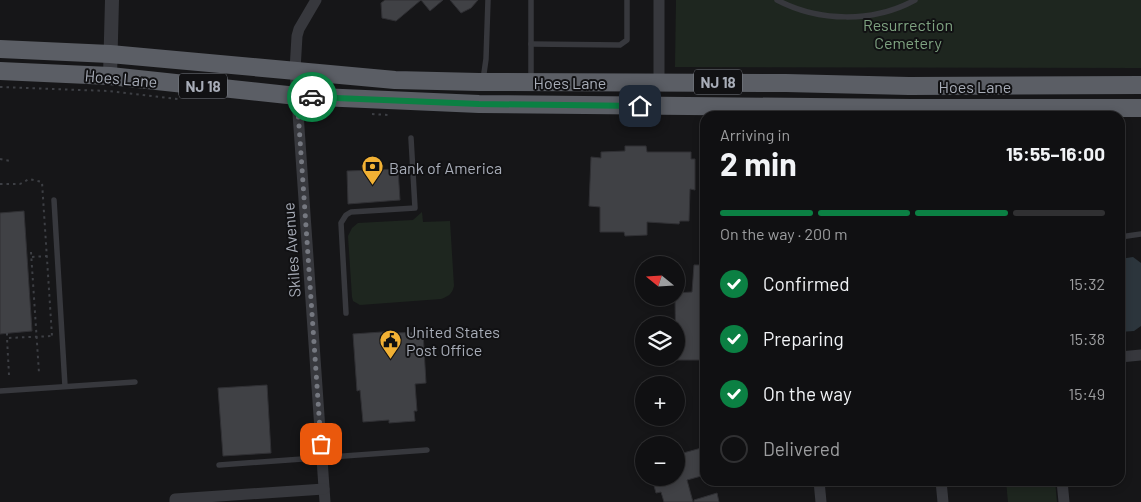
<!DOCTYPE html>
<meta charset="utf-8">
<style>
body{margin:0;font-family:Barlow,sans-serif;background:#19191b;color:#f1f3f6;height:100vh;display:flex;flex-direction:column;font-size:19px;white-space:nowrap}
*{box-sizing:border-box;margin:0}
p{font-size:16px;color:#9c9d9f}
.icon{flex:none;width:28px;height:28px;fill:none;stroke:currentColor;stroke-width:2;stroke-linecap:round;stroke-linejoin:round}
.map{position:relative;flex:1;overflow:hidden}
.details{position:absolute;left:700px;top:111px;width:425px;height:375px;display:flex;flex-direction:column;background:#101012;border-radius:15px;box-shadow:0 2px 8px #0003,0 0 0 1px #303032}
.details>*{flex:none}
.needle{width:32px;rotate:288deg}
.tools{position:absolute;left:635px;top:256px;display:grid;gap:10px}
.tools a{display:grid;place-items:center;width:50px;height:50px;border-radius:50%;background:#101012;box-shadow:0 2px 8px #0003,0 0 0 1px #303032;font-size:25px}
.pin{position:absolute;display:grid;place-items:center;width:42px;height:42px;color:#fff;margin:-21px;border-radius:10px;box-shadow:0 2px 8px #0006}
.courier{position:absolute;display:grid;place-items:center;width:50px;height:50px;margin:-25px;border:4px solid #0b8043;border-radius:50%;background:#fff;color:#222;box-shadow:0 1px 6px #0007}
.headline em{font-style:normal;font-weight:700}
.headline div{display:flex;flex-direction:column-reverse}
.headline{display:flex;align-items:center;justify-content:space-between;height:85px;padding:0 20px}
h1{font-size:32px;font-weight:700;line-height:38px}
.bar{display:grid;grid-template-columns:repeat(4,1fr);gap:8px 5px;align-content:center;height:60px;padding:0 20px}
.bar i{height:6px;border-radius:4px;background:#303032}
.bar .on{background:#0b8043}
.bar p{grid-column:span 4}
ol{padding:0 20px;list-style:none}
li{display:flex;align-items:center;gap:15px;height:55px}
li p{margin-inline-start:auto}
li .icon{padding:5px;border-radius:50%;background:#0b8043;color:#fff;stroke-width:4}
li:last-child{color:#9c9d9f}
li i{width:28px;height:28px;border:2px solid #303032;border-radius:50%}
.map>svg:first-child{display:block}
</style>
<div class="map">
<svg width="1141" height="502" viewBox="0 0 1141 502">
<rect width="100%" height="100%" fill="#161618"/>
<!-- green -->
<g fill="#1e261f">
<path d="M676 0H1141V68L675 67Z"/>
<path d="M422 212 423 222 450 221 454 286C452 294 449 296 441 299L360 305 353 301 352 297 348 236 352 228 358 223 413 220Z"/>
<path d="M1006 481H1055L1057 502H1008Z"/>
</g>
<!-- water -->
<path fill="#2c353c" d="M1133 257 1141 263V326L1134 331 1120 332V259Z"/>
<!-- building -->
<g fill="#404145" stroke="#303034">
<path d="M385 0H443L430 11 421 0 396 21 382 18 381 3Z"/>
<path d="M450 0H478L471 8 461 13Z"/>
<path d="M625 146H646L647 152H691V159H695V190L690 189 689 221H680L679 224 647 222V235L625 236 624 232H600V207L589 206 591 157 601 158V152L625 151Z"/>
<path d="M398 169 400 200 348 204 347 171Z"/>
<path d="M24 211 32 331 0 334V213Z"/>
<path d="M694 265H705V360H676L675 298 676 293 692 292Z"/>
<path d="M396 331V333L423 332 426 383 415 384 417 411H414L415 421 389 423V420L363 422 360 390 357 391 353 334Z"/>
<path d="M267 385 271 453 223 456 218 388Z"/>
<path d="M705 447V475L687 480 693 502H664L661 492 656 493 652 478H676V455Z"/>
<path d="M717 493 719 502H694V500Z"/>
</g>
<g fill="none" stroke-linecap="round" stroke-linejoin="round">
<!-- path -->
<g stroke="#3d3f44" stroke-width="2" stroke-dasharray="2.5 4" stroke-linecap="butt">
<path d="M0 87 108 91 178 99"/>
<path d="M372 114 388 115"/>
<path d="M0 159 10 161"/>
<path d="M0 184H20L29 179 42 182 52 336"/>
<path d="M31 252 39 373"/>
<path d="M32 257 47 256"/>
<path d="M7 333V338"/>
<path d="M9 375 7 338 53 336"/>
</g>
<!-- service -->
<g stroke="#37383d" stroke-width="5.5">
<path d="M777 0C819 22 873 23 915 0"/>
<path d="M531 44 620 45 627 40V0"/>
<path d="M483 80 486 59 488 0"/>
<path d="M531 80V0"/>
<path d="M54 200 65 386"/>
<path d="M1120 237 1141 234"/>
<path d="M346 313 341 223 346 215 351 212 415 208 411 138"/>
<path d="M0 391 135 382"/>
<path d="M219 465 427 450"/>
</g>
<!-- minor -->
<g stroke="#37383d" stroke-width="11">
<path d="M316 0 299 29 297 36 295 70 325 502"/>
<path d="M659 82V0"/>
<path d="M1120 357 1141 355"/>
<path d="M819 481 821 502"/>
<path d="M941 481 943 502"/>
<path d="M1062 481 1064 502"/>
<path d="M175 502V499L324 489"/>
</g>
<!-- tertiary -->
<path stroke="#37383d" stroke-width="14" d="M110 76 112 0"/>
<!-- trunk -->
<g stroke="#5b5e65" stroke-width="18">
<path d="M0 49 110 54 395 80 479 82 786 83 909 86 1141 85"/>
<path d="M0 71 110 76 297 96 479 104 911 108H1141"/>
</g>
</g>
<g fill="none" stroke-linecap="round" stroke-linejoin="round">
<!-- done -->
<path stroke="#757880" stroke-width="5" stroke-dasharray="0 9" d="M312 97 297 96 321 444"/>
<!-- route -->
<path stroke="#0b8043" stroke-width="6" d="M312 97 479 104 640 106"/>
</g>
<!-- icons -->
<defs>
<symbol id="bank-pin" viewBox="-11 -11 22 30"><path d="M0 17L-7.5 6A9.5 9.5 0 1 1 7.5 6Z" fill="#f2b134" stroke="#111113"/><path d="M-6-4H6V4H-6ZM0-2.3a2.3 2.3 0 1 0 0 4.6a2.3 2.3 0 1 0 0-4.6Z" fill="#111"/></symbol>
<symbol id="civic-pin" viewBox="-11 -11 22 30"><path d="M0 17L-7.5 6A9.5 9.5 0 1 1 7.5 6Z" fill="#f2b134" stroke="#111113"/><path d="M-.6-6.5H3V-4.5H.6V-3L4-1V1h2V6H-6V1h2V-1L-.6-3ZM-1.2 2.5V6h2.4V2.5Z" fill="#111"/></symbol>
</defs>
<g fill-rule="evenodd">
<use href="#bank-pin" x="360" y="154" width="25" height="34"/>
<use href="#civic-pin" x="378" y="328" width="25" height="34"/>
</g>
<g text-anchor="middle" dominant-baseline="central" stroke-width="4" stroke-linejoin="round" paint-order="stroke">
<!-- shield labels -->
<g fill="#111113" stroke="#7b7e86" stroke-width="1">
<rect x="694" y="69.5" width="48" height="25" rx="4"/>
<rect x="179" y="73.5" width="48" height="25" rx="4"/>
</g>
<g font-size="15" font-weight="bold" fill="#a8adb8">
<text x="718" y="82">NJ 18</text>
<text x="203" y="86">NJ 18</text>
</g>
<!-- park labels -->
<g font-size="16" fill="#7fa381" stroke="#111113">
<text x="908" y="24">Resurrection<tspan x="908" dy="18">Cemetery</tspan></text>
</g>
<!-- street labels -->
<g font-size="16" fill="#a8adb8" stroke="#111113">
<text transform="translate(121 78) rotate(5)">Hoes Lane</text>
<text x="570" y="82">Hoes Lane</text>
<text x="975" y="86">Hoes Lane</text>
<text transform="translate(291 250) rotate(-94)">Skiles Avenue</text>
</g>
<!-- poi labels -->
<g font-size="16" fill="#a8adb8" stroke="#111113" text-anchor="start">
<text x="389" y="167">Bank of America</text>
<text x="406" y="331">United States<tspan x="406" dy="18">Post Office</tspan></text>
</g>
</g>
</svg>
<div class="tools">
<a><svg class="needle" viewBox="-14 -14 28 28"><path d="M0-13l5 13h-10z" fill="#e53935"/><path d="M0 13l5-13h-10z" fill="#9c9d9f"/></svg></a>
<a><svg class="icon" aria-label="layers" viewBox="0 0 24 24"><path d="M12 4l9 5-9 5-9-5zM3 14l9 5 9-5"/></svg></a>
<a>+</a>
<a>−</a>
</div>
<div class="pin" style="left:321px;top:444px;background:#ea580c"><svg class="icon" aria-label="bag" viewBox="0 0 24 24"><path d="M5 8h14l-1 12H6zM9 8a3 3 0 0 1 6 0"/></svg></div>
<div class="pin" style="left:640px;top:106px;background:#1f2937"><svg class="icon" aria-label="home" viewBox="0 0 24 24"><path d="M3 11l9-7 9 7M6 9v11h12V9"/></svg></div>
<div class="courier" style="left:312px;top:97px"><svg class="icon" aria-label="car" viewBox="0 0 24 24"><path d="M5 17H2v-5l4-1 3-4h7l3 4 3 1v5h-3M9 17h6M6 11h13"/><circle cx="7" cy="17" r="2"/><circle cx="17" cy="17" r="2"/></svg></div>
<section class="details">
<div class="headline"><div><h1>2 min</h1><p>Arriving in</p></div><em>15:55–16:00</em></div>
<div class="bar"><i class="on"></i><i class="on"></i><i class="on"></i><i></i><p>On the way · 200 m</p></div>
<ol>
<li><svg class="icon" aria-label="check" viewBox="0 0 24 24"><path d="M5 12l5 5 9-10"/></svg>Confirmed<p>15:32</p></li>
<li><svg class="icon" aria-label="check" viewBox="0 0 24 24"><path d="M5 12l5 5 9-10"/></svg>Preparing<p>15:38</p></li>
<li><svg class="icon" aria-label="check" viewBox="0 0 24 24"><path d="M5 12l5 5 9-10"/></svg>On the way<p>15:49</p></li>
<li><i></i>Delivered</li>
</ol>
</section>
</div>
